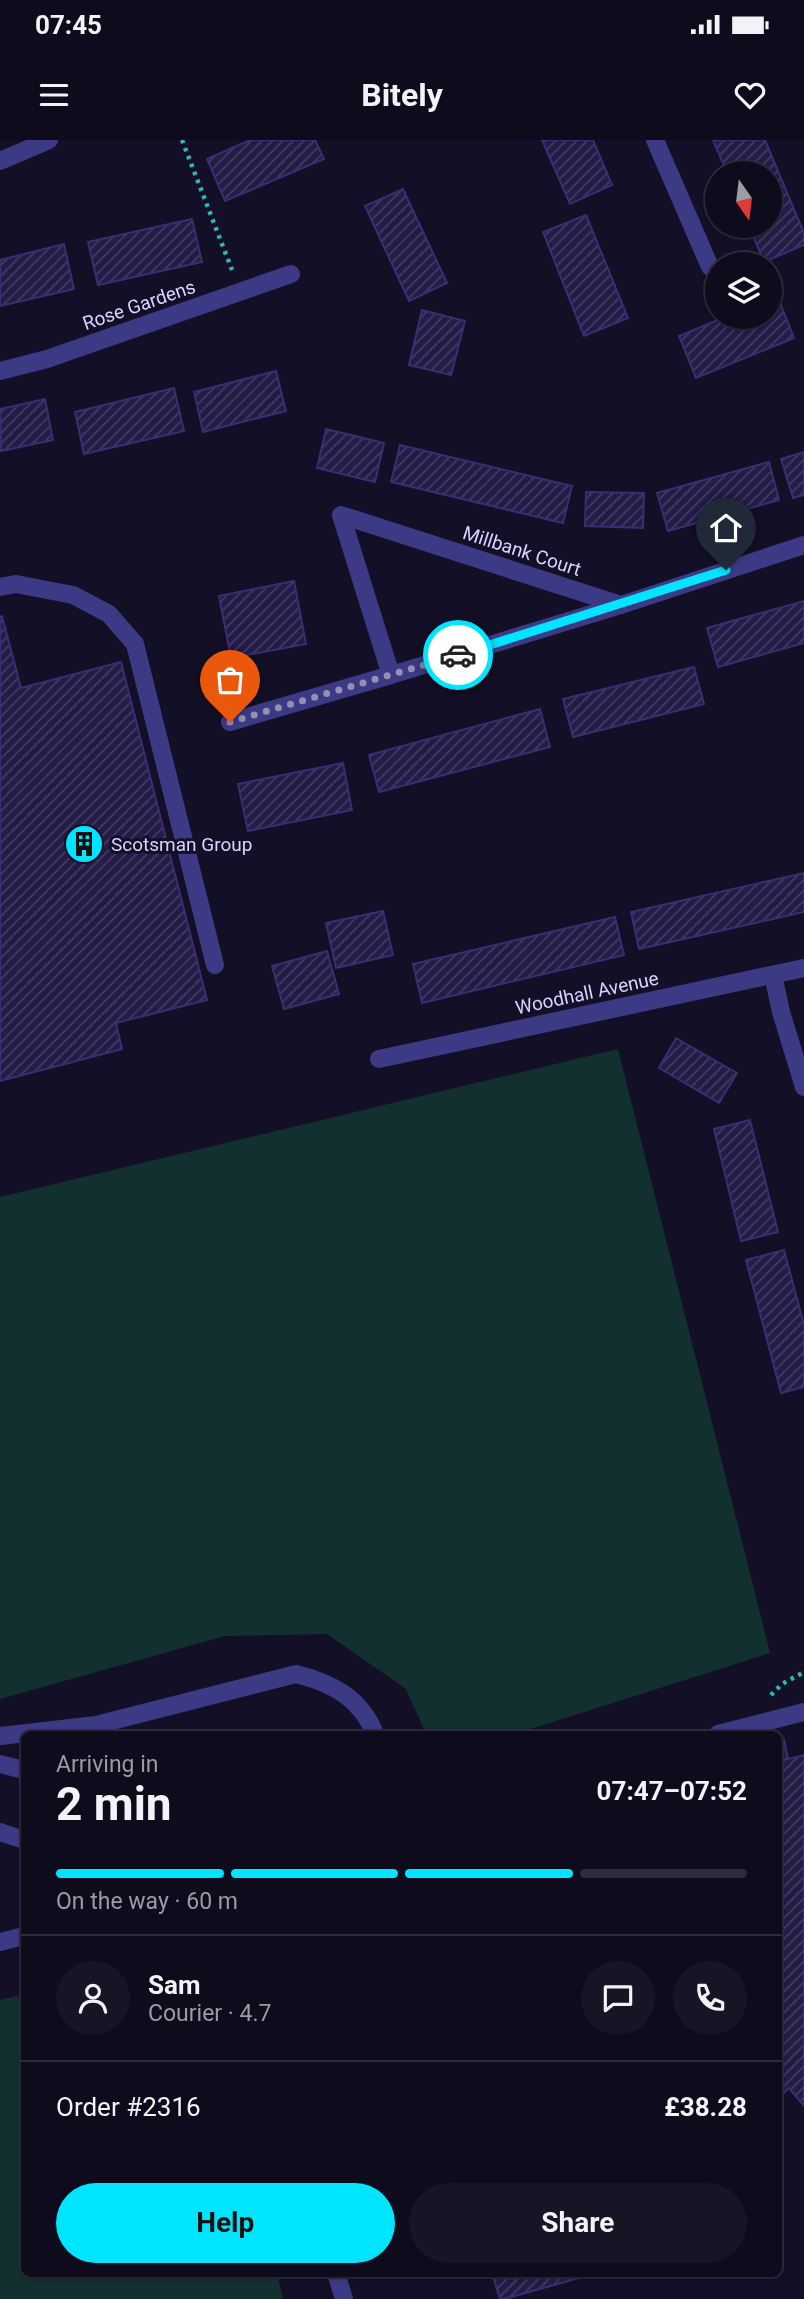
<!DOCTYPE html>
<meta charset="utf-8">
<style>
body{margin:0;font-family:Roboto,sans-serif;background:#171425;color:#f1f3f6;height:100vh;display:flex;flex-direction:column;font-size:26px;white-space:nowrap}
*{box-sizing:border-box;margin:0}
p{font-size:23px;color:#9b9ba3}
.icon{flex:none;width:38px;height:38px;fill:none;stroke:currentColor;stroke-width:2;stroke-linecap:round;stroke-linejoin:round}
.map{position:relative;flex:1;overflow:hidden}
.drawer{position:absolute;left:21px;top:1591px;width:761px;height:546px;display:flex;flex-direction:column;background:#0e0b1c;border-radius:10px;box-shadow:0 2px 5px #0004,0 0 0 2px #2e2b3b}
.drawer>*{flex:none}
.needle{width:46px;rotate:166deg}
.tools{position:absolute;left:705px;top:21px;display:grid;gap:14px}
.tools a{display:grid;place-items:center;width:77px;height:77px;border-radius:50%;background:#0e0b1c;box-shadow:0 2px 5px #0004,0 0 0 2px #2e2b3b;font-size:35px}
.pin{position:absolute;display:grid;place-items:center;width:60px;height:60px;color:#fff;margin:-72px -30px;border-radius:50% 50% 50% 0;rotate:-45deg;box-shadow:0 0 7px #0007}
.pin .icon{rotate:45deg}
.courier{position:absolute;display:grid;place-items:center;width:70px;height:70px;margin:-35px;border:5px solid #00e5ff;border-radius:50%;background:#fff;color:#222;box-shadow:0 2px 9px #0007}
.headline em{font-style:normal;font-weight:700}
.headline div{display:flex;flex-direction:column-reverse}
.headline{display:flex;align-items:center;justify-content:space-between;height:119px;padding:0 35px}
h1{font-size:46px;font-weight:700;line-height:52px}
.bar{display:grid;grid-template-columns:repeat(4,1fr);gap:10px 7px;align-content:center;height:84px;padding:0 35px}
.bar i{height:9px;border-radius:5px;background:#2e2b3b}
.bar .active{background:#00e5ff}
.bar p{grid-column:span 4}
.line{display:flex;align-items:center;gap:18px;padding:0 35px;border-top:2px solid #2e2b3b}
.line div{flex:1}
.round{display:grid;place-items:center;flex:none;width:74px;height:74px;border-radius:37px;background:#171425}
.primary-button{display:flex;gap:14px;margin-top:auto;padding:14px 35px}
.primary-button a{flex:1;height:80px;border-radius:42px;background:#00e5ff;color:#111;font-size:28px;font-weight:700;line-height:80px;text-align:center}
.primary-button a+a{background:#171425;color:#f1f3f6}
.status{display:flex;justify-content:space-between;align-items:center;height:49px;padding:0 35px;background:#0e0b1c;direction:ltr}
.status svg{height:19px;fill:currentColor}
header{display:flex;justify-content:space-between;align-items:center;height:91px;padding:0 35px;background:#0e0b1c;font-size:32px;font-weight:700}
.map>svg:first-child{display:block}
</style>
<div class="status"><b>07:45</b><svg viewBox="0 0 49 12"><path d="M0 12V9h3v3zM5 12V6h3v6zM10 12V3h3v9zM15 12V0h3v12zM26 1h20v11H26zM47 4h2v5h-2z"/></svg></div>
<header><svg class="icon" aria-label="menu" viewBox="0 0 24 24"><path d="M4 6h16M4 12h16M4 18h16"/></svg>Bitely<svg class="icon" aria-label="heart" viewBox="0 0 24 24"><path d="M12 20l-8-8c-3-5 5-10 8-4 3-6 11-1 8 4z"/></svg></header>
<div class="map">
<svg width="804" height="2159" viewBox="0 0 804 2159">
<defs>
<pattern id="building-hatch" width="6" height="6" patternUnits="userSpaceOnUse" patternTransform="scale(1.75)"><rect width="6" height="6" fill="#241b47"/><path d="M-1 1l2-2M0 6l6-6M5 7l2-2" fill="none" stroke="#433b63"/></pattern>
</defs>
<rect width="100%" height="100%" fill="#130f26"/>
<!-- green -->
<g fill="#12302f">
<path d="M618 909 770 1513 515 1594H426L406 1549 327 1494 225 1496 0 1559V1057Z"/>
<path d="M24 1854V2133H277L283 2159H0V1860Z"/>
</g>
<!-- building -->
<g fill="url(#building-hatch)" stroke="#3b2d73" stroke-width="2">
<path d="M250 0H315L324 19 225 61 207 19Z"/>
<path d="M542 0H593L612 45 570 64Z"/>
<path d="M713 0H765L804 93V105L764 122 749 86H770V33H727Z"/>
<path d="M403 49 447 143 409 161 365 66Z"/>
<path d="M586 75 628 178 584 196 543 92Z"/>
<path d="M192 79 202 122 98 145 88 102Z"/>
<path d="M64 104 74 149 0 166V120Z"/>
<path d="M777 155 794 198 696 238 679 196 725 177H770V158Z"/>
<path d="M422 170 465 181 451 235 409 225Z"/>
<path d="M276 231 286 271 203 292 194 252Z"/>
<path d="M174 248 184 291 84 314 75 272Z"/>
<path d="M45 259 53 300 1 311 0 269Z"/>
<path d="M326 289 384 303 375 342 317 328Z"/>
<path d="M400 305 572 346 563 383 391 342Z"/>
<path d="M804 312V355L793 358 781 319Z"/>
<path d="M769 322 779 360 668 391 657 353Z"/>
<path d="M586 352 644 353 643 388 585 386Z"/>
<path d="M294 441 306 504 231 518 219 456Z"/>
<path d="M804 461V503L718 527 707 488Z"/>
<path d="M2 476 21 548 121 522 207 860 116 883 122 909 0 941V477Z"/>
<path d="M694 527 704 564 573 597 563 559Z"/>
<path d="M540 569 550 607 379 652 369 615Z"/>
<path d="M343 623 352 670 248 691 238 644Z"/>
<path d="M804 733V772L639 809 631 772Z"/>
<path d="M383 771 393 815 336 828 326 783Z"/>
<path d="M615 777 624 815 422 863 413 824Z"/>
<path d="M327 811 339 854 284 869 272 826Z"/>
<path d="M676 898 737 933 719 963 659 928Z"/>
<path d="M750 980 778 1092 741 1101 714 989Z"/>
<path d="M784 1110 804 1185V1247L781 1253 746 1120Z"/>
<path d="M784 1599 788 1619 804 1615V1966L789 1948 779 1957V1601Z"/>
<path d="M492 2133H597L504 2159H500Z"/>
</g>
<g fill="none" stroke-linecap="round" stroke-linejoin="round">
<!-- path -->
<g stroke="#2fb8b0" stroke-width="4.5" stroke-dasharray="3.5 5" stroke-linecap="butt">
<path d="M182 0 232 130"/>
<path d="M771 1555 782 1544 804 1532"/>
</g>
<!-- minor -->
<g stroke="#3d3a85" stroke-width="18">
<path d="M655 0 710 127"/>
<path d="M0 21 49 0"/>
<path d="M0 231 47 219 291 134"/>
<path d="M0 447 16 444 73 455 109 474 135 504 215 825"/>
<path d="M391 535 621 465 804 405"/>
<path d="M230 582 391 535 341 375 621 465"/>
<path d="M773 835 781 872 804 947"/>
<path d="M379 919 804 828"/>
<path d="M718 1594 804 1572"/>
<path d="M0 1596 96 1585 296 1534C332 1543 361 1558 375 1594"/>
<path d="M0 1624 24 1630"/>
<path d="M0 1692 24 1700"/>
<path d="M0 1802 24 1796"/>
<path d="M336 2133 344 2159"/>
</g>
</g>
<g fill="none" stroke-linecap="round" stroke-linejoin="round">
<!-- done -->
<path stroke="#948fb3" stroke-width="7" stroke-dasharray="0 12.6" d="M230 582 458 515"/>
<!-- route -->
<path stroke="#00e5ff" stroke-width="9" d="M458 515 726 430"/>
</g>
<!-- icons -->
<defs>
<symbol id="building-disc" viewBox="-11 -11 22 22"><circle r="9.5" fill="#00e5ff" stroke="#130f26"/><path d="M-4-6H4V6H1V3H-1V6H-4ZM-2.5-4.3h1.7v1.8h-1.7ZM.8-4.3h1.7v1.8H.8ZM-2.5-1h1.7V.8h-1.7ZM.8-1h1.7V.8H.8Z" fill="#111"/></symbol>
</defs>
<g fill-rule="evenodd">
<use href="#building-disc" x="62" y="682" width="44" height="44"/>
</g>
<g text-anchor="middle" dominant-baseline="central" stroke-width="6" stroke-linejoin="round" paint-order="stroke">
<!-- street labels -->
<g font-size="19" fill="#d9d4ff" stroke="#130f26">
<text transform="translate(139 165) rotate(-19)">Rose Gardens</text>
<text transform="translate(522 411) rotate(18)">Millbank Court</text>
<text transform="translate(587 853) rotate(-12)">Woodhall Avenue</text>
</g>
<!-- poi labels -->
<g font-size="19" fill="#d9d4ff" stroke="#130f26" text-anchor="start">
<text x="111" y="704">Scotsman Group</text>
</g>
</g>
</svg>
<div class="tools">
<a><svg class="needle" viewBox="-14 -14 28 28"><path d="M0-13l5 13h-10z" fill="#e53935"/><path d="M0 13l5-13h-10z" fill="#9b9ba3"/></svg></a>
<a><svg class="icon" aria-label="layers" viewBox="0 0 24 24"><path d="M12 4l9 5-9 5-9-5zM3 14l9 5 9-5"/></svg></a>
</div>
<div class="pin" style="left:230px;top:582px;background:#ea580c"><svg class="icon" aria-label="bag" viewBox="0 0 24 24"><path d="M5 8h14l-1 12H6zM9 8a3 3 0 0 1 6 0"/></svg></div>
<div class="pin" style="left:726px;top:430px;background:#1f2937"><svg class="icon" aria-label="home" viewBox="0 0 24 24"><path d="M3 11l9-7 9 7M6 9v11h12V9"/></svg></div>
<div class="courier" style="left:458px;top:515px"><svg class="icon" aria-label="car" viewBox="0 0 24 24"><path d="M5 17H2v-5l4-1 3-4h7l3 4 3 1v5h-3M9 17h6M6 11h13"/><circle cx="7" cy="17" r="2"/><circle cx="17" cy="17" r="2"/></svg></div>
<section class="drawer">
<div class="headline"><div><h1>2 min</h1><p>Arriving in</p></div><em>07:47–07:52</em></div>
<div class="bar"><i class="active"></i><i class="active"></i><i class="active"></i><i></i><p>On the way · 60 m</p></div>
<div class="line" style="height:126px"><a class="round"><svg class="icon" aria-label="person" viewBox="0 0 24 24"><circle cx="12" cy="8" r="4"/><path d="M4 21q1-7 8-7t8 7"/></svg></a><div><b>Sam</b><p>Courier · 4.7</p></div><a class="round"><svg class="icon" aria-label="chat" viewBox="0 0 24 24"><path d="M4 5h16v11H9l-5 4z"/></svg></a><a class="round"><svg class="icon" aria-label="phone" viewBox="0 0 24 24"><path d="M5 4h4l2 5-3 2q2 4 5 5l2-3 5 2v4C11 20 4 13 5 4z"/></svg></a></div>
<div class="line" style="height:91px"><div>Order #2316</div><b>£38.28</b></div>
<div class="primary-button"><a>Help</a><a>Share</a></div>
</section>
</div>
